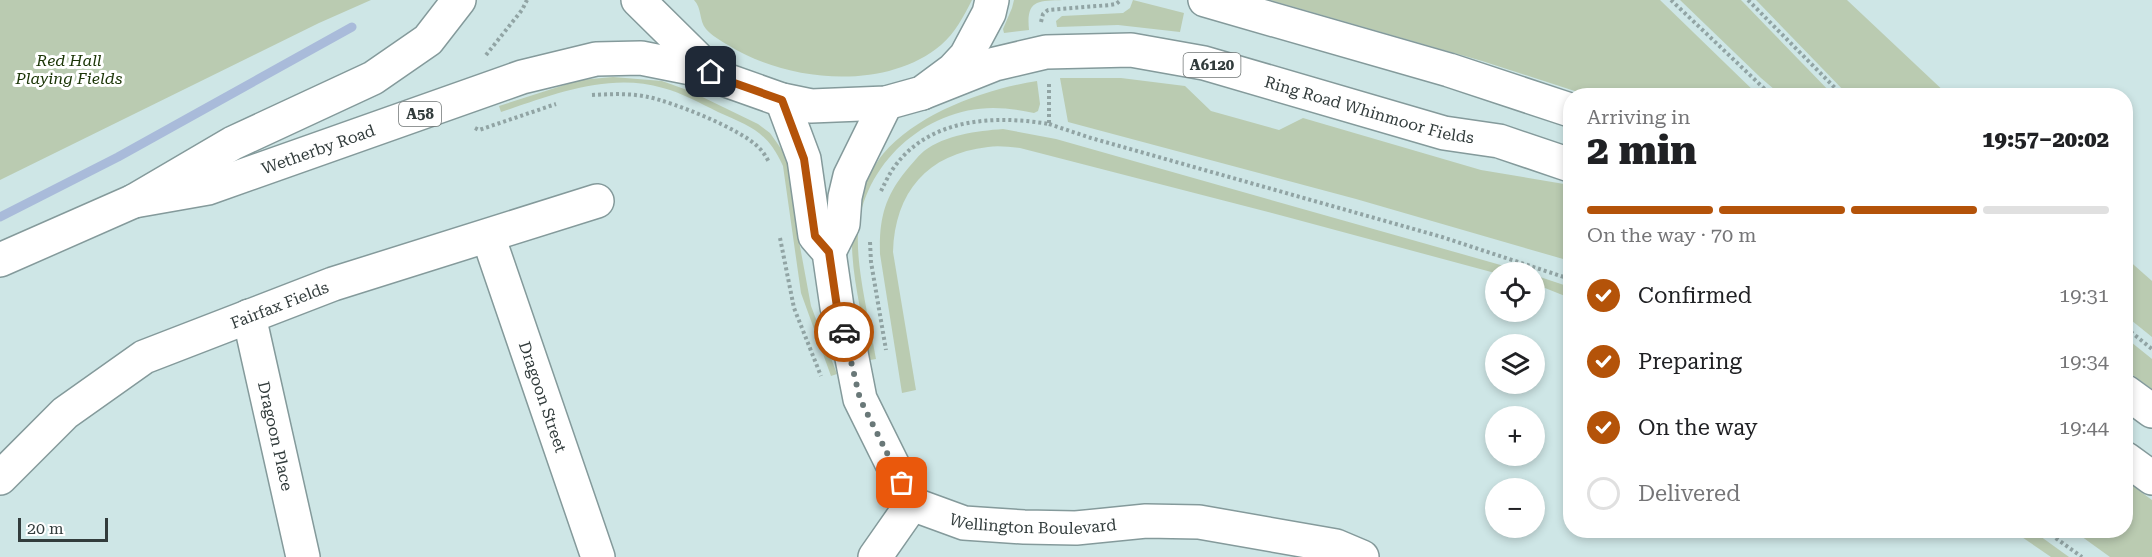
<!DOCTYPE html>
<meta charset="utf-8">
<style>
body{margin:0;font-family:"Roboto Serif",serif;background:#f6f6f6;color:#202124;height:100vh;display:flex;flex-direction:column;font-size:22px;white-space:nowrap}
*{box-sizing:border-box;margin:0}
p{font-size:20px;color:#757577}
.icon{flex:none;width:33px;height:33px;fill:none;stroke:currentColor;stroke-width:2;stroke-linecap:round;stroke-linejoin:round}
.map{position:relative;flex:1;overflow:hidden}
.panel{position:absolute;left:1563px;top:88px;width:570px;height:450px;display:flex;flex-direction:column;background:#fff;border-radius:24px;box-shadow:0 3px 9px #0003}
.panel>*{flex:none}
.buttons{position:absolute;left:1485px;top:262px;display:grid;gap:12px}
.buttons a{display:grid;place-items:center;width:60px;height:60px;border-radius:50%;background:#fff;box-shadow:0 3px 9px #0003;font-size:30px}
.scale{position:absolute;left:18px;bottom:15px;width:90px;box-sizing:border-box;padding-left:6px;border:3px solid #323c3c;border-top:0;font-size:16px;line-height:21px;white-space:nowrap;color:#323c3c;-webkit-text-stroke:4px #fff;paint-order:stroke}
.pin{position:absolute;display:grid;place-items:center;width:51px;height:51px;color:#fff;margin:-26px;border-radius:12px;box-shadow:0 3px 9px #0006}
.courier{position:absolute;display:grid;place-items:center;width:60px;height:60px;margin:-30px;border:4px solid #b45309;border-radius:50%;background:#fff;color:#222;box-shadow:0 2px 8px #0007}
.summary em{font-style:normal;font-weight:800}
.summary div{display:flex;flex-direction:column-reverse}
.summary{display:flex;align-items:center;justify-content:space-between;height:102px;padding:0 24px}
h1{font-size:39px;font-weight:800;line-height:45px}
.bar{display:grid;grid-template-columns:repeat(4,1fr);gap:9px 6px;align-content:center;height:72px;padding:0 24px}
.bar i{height:8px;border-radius:4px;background:#e0e0e0}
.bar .selected{background:#b45309}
.bar p{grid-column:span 4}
ol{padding:0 24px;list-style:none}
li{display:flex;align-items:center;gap:18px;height:66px}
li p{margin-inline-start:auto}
li .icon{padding:6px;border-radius:50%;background:#b45309;color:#fff;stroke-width:4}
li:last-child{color:#757577}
li i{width:33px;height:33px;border:3px solid #e0e0e0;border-radius:50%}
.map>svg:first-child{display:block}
</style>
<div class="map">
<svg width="2152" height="557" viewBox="0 0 2152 557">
<rect width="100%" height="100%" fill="#cee6e6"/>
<!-- green -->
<g fill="#bacbb1">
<path d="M0 0H371L319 23 0 180Z"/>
<path d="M694 0H972C964 16 955 33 941 45 885 92 786 82 728 45 721 41 711 35 706 29 699 21 702 8 694 0Z"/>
<path d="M1014 0H1063C1037 1 1026 0 1029 30L1004 33 1003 29 1012 8Z"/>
<path d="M1133 0 1184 13 1180 32 1118 25 1057 27 1056 21 1062 16 1123 13 1130 8Z"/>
<path d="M1270 0H1660L1759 96H1590L1482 61Z"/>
<path d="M1680 0H1741L1834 96H1782L1761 78Z"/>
<path d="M1756 0H1847L1949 96H1849Z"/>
<path d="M613 77 662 81 690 91 758 124 770 133 782 150 789 166 799 241 811 306 837 374 831 376 801 293 783 166C767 131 751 127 718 112 700 103 682 93 663 88 608 72 553 95 501 112L499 106 580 80Z"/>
<path d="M1060 78H1121L1185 86 1211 111 1279 130 1303 118 1481 170 1570 185V261L1356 199 1068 122Z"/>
<path d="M1037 81 1040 104 1038 111 1034 113C1020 110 1007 108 993 108 925 108 862 165 858 233 856 269 870 322 876 359L870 360C864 324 852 279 852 243 853 215 865 176 883 154 918 113 985 89 1037 81Z"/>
<path d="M1003 129 1056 139 1529 273H1495L1287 217 1020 148C1010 147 998 145 988 147 927 154 895 192 893 252L916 390 902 393 880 254C879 221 884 198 905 172 911 165 917 157 924 151 945 135 977 131 1003 129Z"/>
<path d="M2126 258 2152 281V337L2126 316Z"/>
<path d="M1534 275 1570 287V298L1535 284Z"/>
<path d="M2126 338 2152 359V389L2126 370Z"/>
<path d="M2126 481 2152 500V557H2110L2074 531H2126Z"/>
<path d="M2013 531H2033L2069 557H2051Z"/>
</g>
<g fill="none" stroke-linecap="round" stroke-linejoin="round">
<!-- stream -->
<path stroke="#a9bbda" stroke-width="9" d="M0 217 118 157 352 27"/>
<defs>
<g id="minor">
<path id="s1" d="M782 100 804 159 815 236 829 252 837 307 851 353 860 399 912 504 964 523 1024 527 1076 528 1146 521 1199 522 1336 546 1362 557"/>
<path id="s2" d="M488 236 598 557"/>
<path d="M829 252 843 224 845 197 850 176 886 103"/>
<path id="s3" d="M249 316 303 557"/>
<path id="s4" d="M0 478 65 413 144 357 333 284 597 201"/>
<path d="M875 557 912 504"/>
</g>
<g id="major">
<path id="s5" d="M134 201 208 188 522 77 596 59 641 58 711 72"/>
<path d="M0 260 134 201 233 143 373 78 428 40 459 0"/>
</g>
<g id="highway">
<path d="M638 0 711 72 720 78 782 100 811 106 886 103 922 93 953 70 966 56 989 13 992 0"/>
<path d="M1205 0 1449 70 1570 110"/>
<path id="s6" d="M922 93 995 64 1046 52 1131 50 1204 63 1444 133 1499 141 1570 165"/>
<path d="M2126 392 2152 411"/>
<path d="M2126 459 2152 478"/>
</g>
</defs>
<!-- minor casing -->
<use href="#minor" stroke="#849a9b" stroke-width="36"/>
<!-- major casing -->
<use href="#major" stroke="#849a9b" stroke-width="36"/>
<!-- highway casing -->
<use href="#highway" stroke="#849a9b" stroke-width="36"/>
<!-- path -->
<g stroke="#91a4a4" stroke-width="4" stroke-dasharray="3 3" stroke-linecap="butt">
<path d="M1671 0 1772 96"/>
<path d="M1748 0 1843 96"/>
<path d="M1041 22 1043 14 1048 10 1110 5 1116 4 1121 0"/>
<path d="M486 55 522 10 527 0"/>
<path d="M592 95C611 94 630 93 648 97 673 102 741 129 758 147 763 151 766 157 769 162"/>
<path d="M1049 124 1091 138 1442 237 1570 279"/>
<path d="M475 128 479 130 556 104"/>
<path d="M881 191C885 183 889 174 895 166 930 118 995 115 1049 124V83"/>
<path d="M780 238 794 308 821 376"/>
<path d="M870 242 871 262 886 350"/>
<path d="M2126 328 2152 349"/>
<path d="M2046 531 2082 557"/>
</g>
<!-- minor -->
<use href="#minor" stroke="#fff" stroke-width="33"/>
<!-- major -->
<use href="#major" stroke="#fff" stroke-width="33"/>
<!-- highway -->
<use href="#highway" stroke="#fff" stroke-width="33"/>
</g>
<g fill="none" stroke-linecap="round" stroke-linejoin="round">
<!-- done -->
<path stroke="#697878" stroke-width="6" stroke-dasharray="0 10.8" d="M844 332 860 399 902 483"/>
<!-- route -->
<path stroke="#b45309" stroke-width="8" d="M711 72 720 78 782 100 804 159 815 236 829 252 837 307 844 332"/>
</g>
<g text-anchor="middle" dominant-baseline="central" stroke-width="6" stroke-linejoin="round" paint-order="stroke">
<!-- shield labels -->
<g fill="#fff" stroke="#707676" stroke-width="1.5">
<rect x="1183.5" y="53" width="57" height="24" rx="4.5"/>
<rect x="399" y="102" width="42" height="24" rx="4.5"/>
</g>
<g font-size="15" font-weight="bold" fill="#323c3c">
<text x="1212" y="65">A6120</text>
<text x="420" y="114">A58</text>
</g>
<!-- park labels -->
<g font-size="16" font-style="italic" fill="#1a3405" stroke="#fff">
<text x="69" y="60">Red Hall<tspan x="69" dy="18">Playing Fields</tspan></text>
</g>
<!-- street labels -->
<g font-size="16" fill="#323c3c" stroke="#fff">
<text stroke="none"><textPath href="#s6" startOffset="462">Ring Road Whinmoor Fields</textPath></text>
<text stroke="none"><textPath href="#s5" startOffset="192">Wetherby Road</textPath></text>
<text stroke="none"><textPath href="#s4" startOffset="334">Fairfax Fields</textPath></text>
<text stroke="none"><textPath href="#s2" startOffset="170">Dragoon Street</textPath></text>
<text stroke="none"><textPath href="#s3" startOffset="123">Dragoon Place</textPath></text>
<text stroke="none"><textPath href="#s1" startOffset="554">Wellington Boulevard</textPath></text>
</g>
</g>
</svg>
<div class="buttons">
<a><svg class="icon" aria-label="locate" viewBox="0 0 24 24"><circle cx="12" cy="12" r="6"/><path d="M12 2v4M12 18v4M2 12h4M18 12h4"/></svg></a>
<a><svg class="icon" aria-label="layers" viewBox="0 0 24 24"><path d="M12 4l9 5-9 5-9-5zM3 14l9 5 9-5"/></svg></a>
<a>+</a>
<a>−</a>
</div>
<div class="scale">20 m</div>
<div class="pin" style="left:902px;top:483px;background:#ea580c"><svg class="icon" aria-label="bag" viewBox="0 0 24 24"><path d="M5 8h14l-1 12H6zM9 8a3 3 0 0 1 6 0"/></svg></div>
<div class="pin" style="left:711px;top:72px;background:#1f2937"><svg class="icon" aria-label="home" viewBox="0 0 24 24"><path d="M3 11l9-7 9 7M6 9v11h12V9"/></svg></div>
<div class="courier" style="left:844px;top:332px"><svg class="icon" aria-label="car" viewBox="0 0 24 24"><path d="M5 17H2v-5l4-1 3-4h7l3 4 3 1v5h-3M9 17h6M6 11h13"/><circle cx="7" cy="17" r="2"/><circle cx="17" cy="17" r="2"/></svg></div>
<section class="panel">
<div class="summary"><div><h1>2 min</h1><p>Arriving in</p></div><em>19:57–20:02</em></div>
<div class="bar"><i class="selected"></i><i class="selected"></i><i class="selected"></i><i></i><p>On the way · 70 m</p></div>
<ol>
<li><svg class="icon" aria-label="check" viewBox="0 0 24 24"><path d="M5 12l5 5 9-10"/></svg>Confirmed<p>19:31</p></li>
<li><svg class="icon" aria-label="check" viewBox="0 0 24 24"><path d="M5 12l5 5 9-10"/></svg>Preparing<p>19:34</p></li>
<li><svg class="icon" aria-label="check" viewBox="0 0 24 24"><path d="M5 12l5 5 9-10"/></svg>On the way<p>19:44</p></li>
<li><i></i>Delivered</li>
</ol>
</section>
</div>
